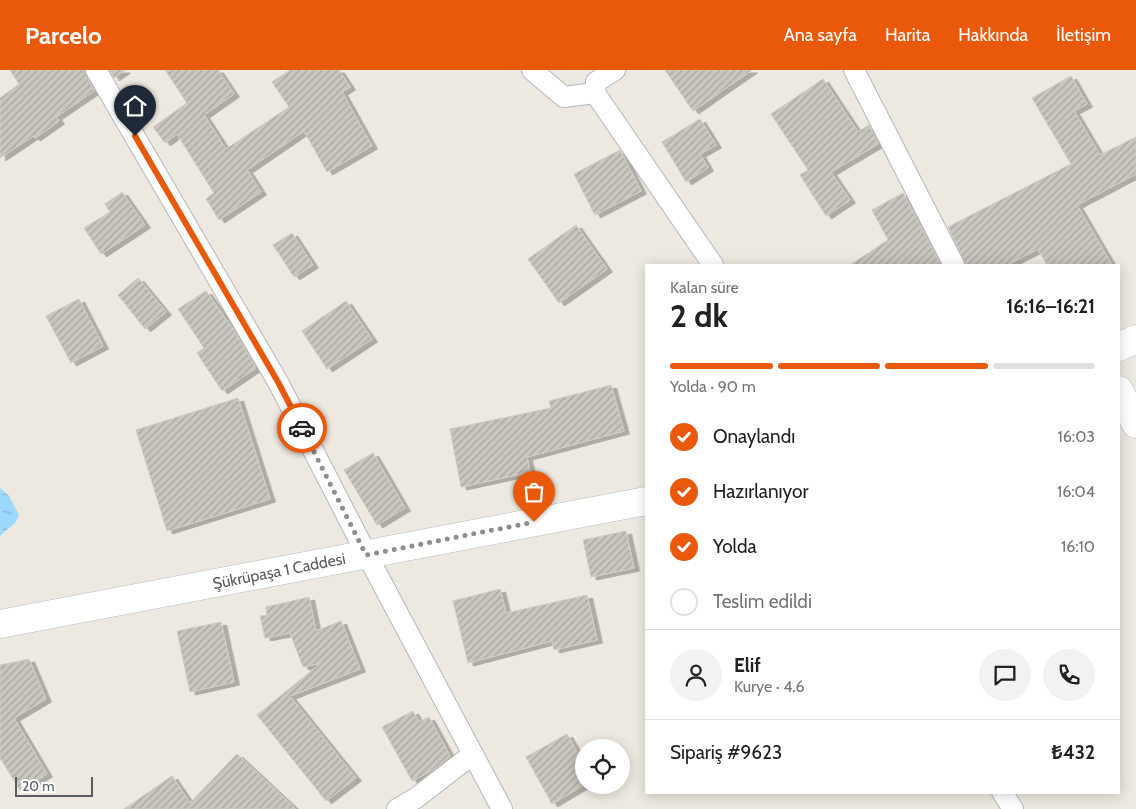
<!DOCTYPE html>
<html lang="tr">
<meta charset="utf-8">
<style>
body{margin:0;font-family:Cabin,sans-serif;background:#f2f2f2;color:#222;height:100vh;display:flex;flex-direction:column;font-size:19px;white-space:nowrap}
*{box-sizing:border-box;margin:0}
p{font-size:16px;color:#767676}
.icon{flex:none;width:28px;height:28px;fill:none;stroke:currentColor;stroke-width:2;stroke-linecap:round;stroke-linejoin:round}
.map{position:relative;flex:1;overflow:hidden}
.drawer{position:absolute;left:645px;top:194px;width:475px;height:530px;display:flex;flex-direction:column;background:#fff;border-radius:0px;box-shadow:0 2px 12px #0003}
.drawer>*{flex:none}
.fabs{position:absolute;left:575px;top:669px;display:grid;gap:10px}
.fabs a{display:grid;place-items:center;width:55px;height:55px;border-radius:50%;background:#fff;box-shadow:0 2px 12px #0003;font-size:25px}
.scale{position:absolute;left:15px;bottom:12px;width:78px;box-sizing:border-box;padding-left:5px;border:2px solid #595d62;border-top:0;font-size:14px;line-height:18px;white-space:nowrap;color:#595d62;-webkit-text-stroke:4px #fff;paint-order:stroke}
.pin{position:absolute;display:grid;place-items:center;width:42px;height:42px;color:#fff;margin:-51px -21px;border-radius:50% 50% 50% 0;rotate:-45deg;box-shadow:0 0 5px #0007}
.pin .icon{rotate:45deg}
.courier{position:absolute;display:grid;place-items:center;width:50px;height:50px;margin:-25px;border:4px solid #ea580c;border-radius:50%;background:#fff;color:#222;box-shadow:0 1px 6px #0007}
.head em{font-style:normal;font-weight:800}
.head div{display:flex;flex-direction:column-reverse}
.head{display:flex;align-items:center;justify-content:space-between;height:85px;padding:0 25px}
h1{font-size:32px;font-weight:800;line-height:38px}
.bar{display:grid;grid-template-columns:repeat(4,1fr);gap:8px 5px;align-content:center;height:60px;padding:0 25px}
.bar i{height:6px;border-radius:4px;background:#e0e0e0}
.bar .selected{background:#ea580c}
.bar p{grid-column:span 4}
.line{display:flex;align-items:center;gap:12px;padding:0 25px;border-top:1px solid #e0e0e0}
.line div{flex:1}
.round{display:grid;place-items:center;flex:none;width:52px;height:52px;border-radius:26px;background:#f2f2f2}
ol{padding:0 25px;list-style:none}
li{display:flex;align-items:center;gap:15px;height:55px}
li p{margin-inline-start:auto}
li .icon{padding:5px;border-radius:50%;background:#ea580c;color:#fff;stroke-width:4}
li:last-child{color:#767676}
li i{width:28px;height:28px;border:2px solid #e0e0e0;border-radius:50%}
header{display:flex;align-items:center;gap:30px;box-sizing:border-box;height:70px;padding:0 25px;background:#ea580c;color:#fff}
header strong{font-size:24px}
nav{display:flex;gap:28px;margin-inline-start:auto;font-size:18px}
.map>svg:first-child{display:block}
</style>
<header>
<strong>Parcelo</strong>
<nav><a>Ana sayfa</a><a>Harita</a><a>Hakkında</a><a>İletişim</a></nav>
</header>
<div class="map">
<svg width="1136" height="739" viewBox="0 0 1136 739">
<defs>
<pattern id="water-ripples" width="26" height="14" patternUnits="userSpaceOnUse" patternTransform="scale(1.25)"><rect width="26" height="14" fill="#9dd8ff"/><path d="M2 4q2-2 4 0t4 0M15 11q2-2 4 0t4 0" fill="none" stroke="#83b2d2"/></pattern>
<pattern id="building-hatch" width="6" height="6" patternUnits="userSpaceOnUse" patternTransform="scale(1.25)"><rect width="6" height="6" fill="#c9c6bf"/><path d="M-1 1l2-2M0 6l6-6M5 7l2-2" fill="none" stroke="#a6a49f"/></pattern>
<filter id="shadow"><feDropShadow dx="5.5" dy="3" stdDeviation="0" flood-color="#0004"/></filter>
</defs>
<rect width="100%" height="100%" fill="#ede9e0"/>
<!-- water -->
<path fill="url(#water-ripples)" d="M0 418 9 426 19 445 15 453 0 466Z"/>
<!-- building -->
<g fill="url(#building-hatch)" stroke="#d1cbbe" filter="url(#shadow)">
<path d="M10 0H84L94 21 56 47 59 51 35 68 33 66 0 88V28L19 14Z"/>
<path d="M110 0H125L114 8Z"/>
<path d="M165 0H218L234 24 204 45 226 79 289 37 272 12 290 0H339L350 17 342 22 372 76 327 102 304 61 247 100 261 122 219 150 206 129 214 123 177 64 165 73 153 57 187 33Z"/>
<path d="M665 0H752L693 41Z"/>
<path d="M1071 6 1087 34 1074 41 1100 85 1136 67V104L1077 135 1112 195H1047L1038 179 1007 195H966L948 157 1071 94 1032 28Z"/>
<path d="M823 9 858 62 869 55 878 74 831 102 850 130 826 146 800 105 808 100 771 44Z"/>
<path d="M700 49 716 75 700 84 708 98 686 112 662 72Z"/>
<path d="M620 80 641 121 595 145 574 104Z"/>
<path d="M122 122 145 155 101 184 84 158 110 142 105 134Z"/>
<path d="M903 123 941 195H850L888 170 872 140Z"/>
<path d="M576 155 607 199 559 233 528 189Z"/>
<path d="M292 163 313 195 294 207 273 175Z"/>
<path d="M138 208 166 242 145 259 118 225Z"/>
<path d="M206 221 233 259 256 298 222 321 197 283 204 278 178 239Z"/>
<path d="M79 229 103 276 71 293 46 246Z"/>
<path d="M346 231 372 269 327 299 302 261Z"/>
<path d="M611 315 624 361 527 387 530 402 461 417 450 359 551 338 549 331Z"/>
<path d="M238 328 270 429 167 461 136 360Z"/>
<path d="M373 383 405 438 377 455 344 400Z"/>
<path d="M626 461 634 498 591 507 583 470Z"/>
<path d="M500 519 506 543 587 525 597 570 554 580 552 571 468 593 453 531Z"/>
<path d="M309 527 316 561 341 551 360 599 290 626 356 708 326 731 257 645 321 593 303 597 290 563 265 568 260 546 267 545 266 537Z"/>
<path d="M221 552 234 612 190 622 177 561Z"/>
<path d="M29 589 46 629 14 648 47 704 20 720 0 688V595Z"/>
<path d="M413 641 419 652 429 647 450 686 434 699 412 711 382 657Z"/>
<path d="M567 664 584 694V715L552 734 526 687Z"/>
<path d="M237 684 296 739H124L172 706 190 733Z"/>
</g>
<g fill="none" stroke-linecap="round" stroke-linejoin="round">
<defs>
<g id="street">
<path d="M96 0 278 312 367 485 502 739"/>
<path d="M532 0 564 27 595 23"/>
<path d="M615 0 596 12 595 23 713 195"/>
<path d="M854 0 954 195"/>
<path d="M1002 722 1013 739"/>
<path d="M397 739 416 728 473 684"/>
</g>
<g id="secondary">
<path d="M1119 277 1136 269"/>
<path d="M1119 320 1136 354"/>
<path d="M0 554 646 431"/>
</g>
</defs>
<!-- street casing -->
<use href="#street" stroke="#b3b7bb" stroke-width="22"/>
<!-- secondary casing -->
<use href="#secondary" stroke="#b6bac0" stroke-width="29"/>
<!-- street -->
<use href="#street" stroke="#fff" stroke-width="20"/>
<!-- secondary -->
<use href="#secondary" stroke="#fff" stroke-width="28"/>
</g>
<g fill="none" stroke-linecap="round" stroke-linejoin="round">
<!-- done -->
<path stroke="#8d8e8e" stroke-width="5" stroke-dasharray="0 9" d="M302 358 366 485 534 452"/>
<!-- route -->
<path stroke="#ea580c" stroke-width="6" d="M135 66 278 312 302 358"/>
</g>
<g text-anchor="middle" dominant-baseline="central" stroke-width="4.5" stroke-linejoin="round" paint-order="stroke">
<!-- street labels -->
<g font-size="16" fill="#595d62" stroke="#fff">
<text transform="translate(279 501) rotate(-11)">Şükrüpaşa 1 Caddesi</text>
</g>
</g>
</svg>
<div class="fabs">
<a><svg class="icon" aria-label="locate" viewBox="0 0 24 24"><circle cx="12" cy="12" r="6"/><path d="M12 2v4M12 18v4M2 12h4M18 12h4"/></svg></a>
</div>
<div class="scale">20 m</div>
<div class="pin" style="left:534px;top:452px;background:#ea580c"><svg class="icon" aria-label="bag" viewBox="0 0 24 24"><path d="M5 8h14l-1 12H6zM9 8a3 3 0 0 1 6 0"/></svg></div>
<div class="pin" style="left:135px;top:66px;background:#1f2937"><svg class="icon" aria-label="home" viewBox="0 0 24 24"><path d="M3 11l9-7 9 7M6 9v11h12V9"/></svg></div>
<div class="courier" style="left:302px;top:358px"><svg class="icon" aria-label="car" viewBox="0 0 24 24"><path d="M5 17H2v-5l4-1 3-4h7l3 4 3 1v5h-3M9 17h6M6 11h13"/><circle cx="7" cy="17" r="2"/><circle cx="17" cy="17" r="2"/></svg></div>
<section class="drawer">
<div class="head"><div><h1>2 dk</h1><p>Kalan süre</p></div><em>16:16–16:21</em></div>
<div class="bar"><i class="selected"></i><i class="selected"></i><i class="selected"></i><i></i><p>Yolda · 90 m</p></div>
<ol>
<li><svg class="icon" aria-label="check" viewBox="0 0 24 24"><path d="M5 12l5 5 9-10"/></svg>Onaylandı<p>16:03</p></li>
<li><svg class="icon" aria-label="check" viewBox="0 0 24 24"><path d="M5 12l5 5 9-10"/></svg>Hazırlanıyor<p>16:04</p></li>
<li><svg class="icon" aria-label="check" viewBox="0 0 24 24"><path d="M5 12l5 5 9-10"/></svg>Yolda<p>16:10</p></li>
<li><i></i>Teslim edildi</li>
</ol>
<div class="line" style="height:90px"><a class="round"><svg class="icon" aria-label="person" viewBox="0 0 24 24"><circle cx="12" cy="8" r="4"/><path d="M4 21q1-7 8-7t8 7"/></svg></a><div><b>Elif</b><p>Kurye · 4.6</p></div><a class="round"><svg class="icon" aria-label="chat" viewBox="0 0 24 24"><path d="M4 5h16v11H9l-5 4z"/></svg></a><a class="round"><svg class="icon" aria-label="phone" viewBox="0 0 24 24"><path d="M5 4h4l2 5-3 2q2 4 5 5l2-3 5 2v4C11 20 4 13 5 4z"/></svg></a></div>
<div class="line" style="height:65px"><div>Sipariş #9623</div><b>₺432</b></div>
</section>
</div>
